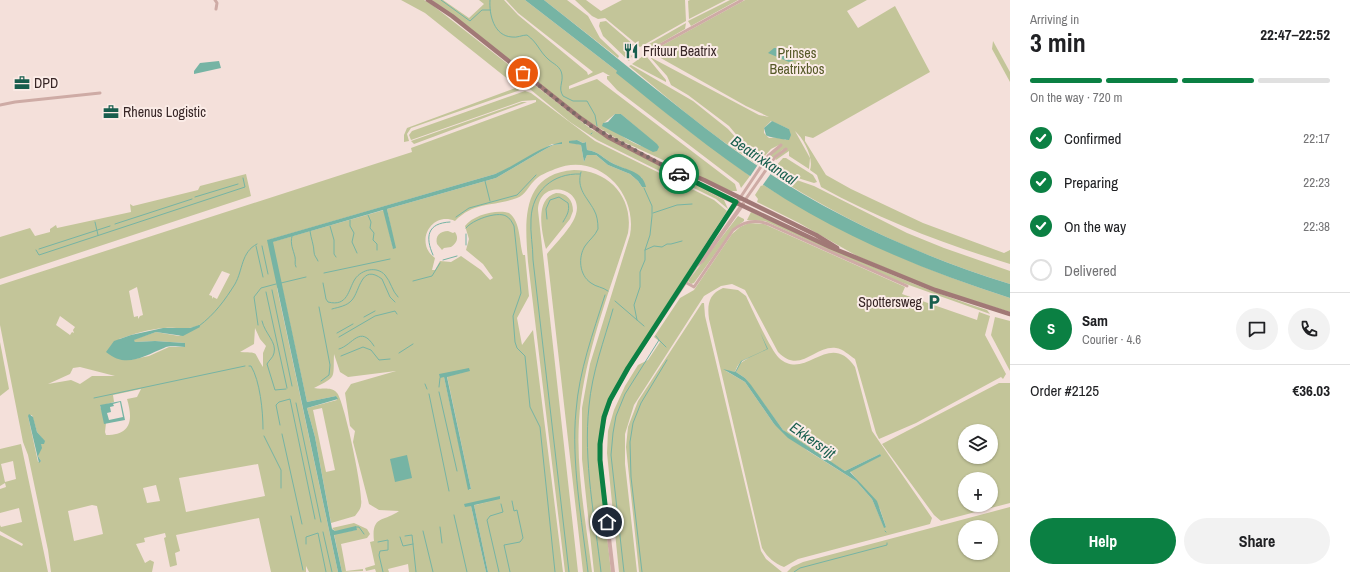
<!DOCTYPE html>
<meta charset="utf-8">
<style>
body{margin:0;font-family:"Archivo Narrow",sans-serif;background:#f2f2f2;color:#202124;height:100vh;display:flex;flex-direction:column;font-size:15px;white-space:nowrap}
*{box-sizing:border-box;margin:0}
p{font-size:13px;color:#757577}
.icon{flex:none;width:22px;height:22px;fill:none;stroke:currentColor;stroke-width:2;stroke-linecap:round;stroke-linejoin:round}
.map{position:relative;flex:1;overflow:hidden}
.panel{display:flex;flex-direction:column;background:#fff;width:340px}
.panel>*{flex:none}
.tools{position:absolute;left:958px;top:424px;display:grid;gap:8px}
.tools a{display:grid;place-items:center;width:40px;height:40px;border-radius:50%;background:#fff;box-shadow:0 1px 3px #0004;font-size:20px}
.pin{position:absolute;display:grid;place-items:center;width:34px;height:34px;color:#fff;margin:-17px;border:2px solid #fff;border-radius:50%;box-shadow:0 1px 4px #0007}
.courier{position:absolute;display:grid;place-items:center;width:40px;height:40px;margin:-20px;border:3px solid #0b8043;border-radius:50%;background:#fff;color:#222;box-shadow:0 1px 5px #0007}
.head em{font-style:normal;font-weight:800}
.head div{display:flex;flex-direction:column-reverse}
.head{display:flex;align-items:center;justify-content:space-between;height:68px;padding:0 20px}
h1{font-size:26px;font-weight:800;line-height:30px}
.bar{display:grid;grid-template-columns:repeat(4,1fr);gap:6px 4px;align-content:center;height:48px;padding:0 20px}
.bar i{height:5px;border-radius:3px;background:#e0e0e0}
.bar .on{background:#0b8043}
.bar p{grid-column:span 4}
.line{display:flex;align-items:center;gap:10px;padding:0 20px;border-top:1px solid #e0e0e0}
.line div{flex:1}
.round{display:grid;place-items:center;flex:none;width:42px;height:42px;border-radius:21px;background:#f2f2f2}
ol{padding:0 20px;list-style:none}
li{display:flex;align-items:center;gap:12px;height:44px}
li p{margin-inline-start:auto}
li .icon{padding:4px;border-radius:50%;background:#0b8043;color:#fff;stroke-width:4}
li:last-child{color:#757577}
li i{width:22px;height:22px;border:2px solid #e0e0e0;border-radius:50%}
.cta{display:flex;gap:8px;margin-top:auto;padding:8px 20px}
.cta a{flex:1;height:46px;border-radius:24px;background:#0b8043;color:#fff;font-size:16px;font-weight:800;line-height:46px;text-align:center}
.cta a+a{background:#f2f2f2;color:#202124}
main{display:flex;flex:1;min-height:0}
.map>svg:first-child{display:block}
</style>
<main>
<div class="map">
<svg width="1010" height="572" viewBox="0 0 1010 572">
<rect width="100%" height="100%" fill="#f4e0da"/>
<!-- green -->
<g fill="#c3c599" fill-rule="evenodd">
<path d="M401 0H424L431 4 591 129 724 200 728 209 716 199 597 140 570 122 531 90 526 88 411 128 407 134 409 141 404 142V135L407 128 518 87 425 13Z"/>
<path d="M432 0H443L469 18 484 4 479 0H504L518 15 587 72 588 75 593 72 518 13 506 0H525L617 71 676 121 750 176 741 188 739 183 617 90 607 79V76H610L603 72 569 86V89L597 79 735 184 737 191H731L617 139 583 118ZM615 114H621L658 146V149C635 148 623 136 604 123Z"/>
<path d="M544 0H567L588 16 600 38 619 56 618 58Z"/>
<path d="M575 0H586L601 11 622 0H685L686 21 640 47 605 18 598 19 592 16Z"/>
<path d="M690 0H726L689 19 688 1Z"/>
<path d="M730 0H738L691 26 688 21Z"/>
<path d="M745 0H867L847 11 858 28 895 6 930 72 813 138 805 136V141L826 175 851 189 923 223 1004 253 1010 250V264C944 244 881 220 821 187L817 175 810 170C814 158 804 139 795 131L810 158 809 169 789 156V151L776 160 775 159 783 149 773 158 770 156 781 144 771 149 763 158 745 145 729 126 688 95 671 85 667 76 650 57 759 115 769 117 746 106 650 52ZM771 121 789 129 786 140 779 137 769 138 764 133V128Z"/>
<path d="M606 21 634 45 625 50 632 56 629 61 603 36 599 26 600 22Z"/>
<path d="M686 23 685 29 647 51 642 48Z"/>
<path d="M993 41 1010 72V82L992 49Z"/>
<path d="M643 56 647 57 666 80V82L632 64Z"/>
<path d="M631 65 693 101 728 129 748 151 785 176 814 186 907 233 944 248 1010 271V284C906 252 820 209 731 147 695 122 662 93 629 66Z"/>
<path d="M525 91 531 93 595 141 714 200 727 211 619 379 606 407 599 463 611 572H594L582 459V408L590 364 630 235C638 192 597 151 555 169 548 172 539 175 534 181 528 187 525 195 517 198 493 207 475 201 455 221 431 211 414 243 435 258L432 270H435L440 261 451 262 461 256 481 270 490 280 493 278 483 264 466 250 469 239 465 226C473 215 497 209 509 213 521 222 519 242 523 255H525L529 296 517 318 522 345 533 330 563 572H488L474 505 500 499 471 506 486 572H409L408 564 388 569 389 572H376L375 569 366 571 365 568 375 565 370 542 374 541C371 515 384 522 399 511L379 510 369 504 353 442 355 431 350 426 345 393 351 384 396 371 348 377 340 372 334 354C333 380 337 376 314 388 322 390 331 386 337 393 344 400 364 494 361 505 361 509 357 513 355 516L331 523 315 437 307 408 337 400 336 396 307 402 282 287 277 288 338 572H309L306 566V572H271L259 518 176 535 180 551 175 553 177 565 170 567 164 538 166 537 165 533 144 538 145 542 136 544 145 563 150 560 154 562 152 572H51L48 550 28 455 23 442 0 325V285L412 152 411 148 531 104 536 102V100L522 101 411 140 409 135 412 131ZM577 140 583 143 586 142 587 150C599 151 603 159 614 164 624 169 633 171 642 178V187L638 181 630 174 608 165 596 155H587L584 162 581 145 569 142ZM552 144H562L553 145 542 151 496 178 387 209 395 248H393L384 210 272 242 279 275 268 240 495 174 511 168ZM222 271 230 274 217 299 213 297 212 299V296L209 295ZM137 287 143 315 140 316 138 319V316L134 317 129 291ZM60 316 75 327 73 330 74 333 72 332 70 335 56 325ZM199 325 179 336 156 332 135 339 133 340 135 342 155 341 185 343V347H169L149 356 129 360 119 339C134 334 149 329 165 328 177 327 187 331 199 325ZM255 328 260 339 266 346 263 353V367C252 351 261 353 240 352L254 344ZM80 367 115 376H92L80 384 71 380 48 384 70 374 73 368ZM470 371 447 376 471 489 469 490 444 377ZM141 389 137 397 127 399C133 419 132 435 106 435L105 432 106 423 100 406 114 402 113 395ZM322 408 335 470 326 472 313 410ZM32 415 37 432 42 438 38 456 41 461 38 462 28 416ZM258 464 265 496 186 512 179 478ZM156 485 160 501 147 503 143 488ZM92 505 97 506 103 534 74 541 68 511Z"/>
<path d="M522 102H527L414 144 411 141Z"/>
<path d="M783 158H786L813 175 817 182 814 183 788 175 775 167Z"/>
<path d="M574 170C609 170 634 198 628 233 609 293 583 358 579 421 576 471 586 522 592 572H583L547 254C556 243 573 226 576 214 584 187 539 178 538 210L578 572H565L528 262C525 222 520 174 574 170Z"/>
<path d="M246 174 251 196 0 279V237L30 228 35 236 50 232V229L56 225 57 228 131 212 130 204 133 206 198 190 200 186Z"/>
<path d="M762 184C840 233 922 270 1010 298V312L936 289 857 256 799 223 757 202 758 199 755 195Z"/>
<path d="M556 193C567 193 573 200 573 211L570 219 546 249C542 232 534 199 556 193Z"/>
<path d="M751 212C829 247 905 284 987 310L990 314 892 279 765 221 747 220Z"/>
<path d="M738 216 744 219V221L733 229 694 283 691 284 688 281Z"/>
<path d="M749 223 764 224 905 287 902 294 977 320 979 312 990 316 985 335 1006 374 1003 379 1001 377 916 423 879 439 876 433 855 359C849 355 843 349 836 348 815 345 800 375 778 352L745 290 732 284 721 286 704 296 634 405 625 434V464L637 572H619L607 453 608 431 614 410 625 386 638 365 648 360 660 342 654 337 680 298 694 290 732 234 740 227Z"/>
<path d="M448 231 453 233 455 232C459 238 457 243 451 247L444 248 442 250 437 244C435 236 440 231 448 231Z"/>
<path d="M723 288 738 290 746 296C752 309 770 349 779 358 806 382 829 329 855 367L872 431 932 518 930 524 798 559 784 567C774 563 768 558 762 548L709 319C707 304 709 294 723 288ZM750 357 739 364 736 372 745 378 783 430 790 437 845 471 880 454V456L850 471 880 509 886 527H884L872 499 856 481 808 451 774 424 745 382 726 371 735 372C738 363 741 361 750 357Z"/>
<path d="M702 303H704L705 316 761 551 766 559 782 572H639L626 447 628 427 638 401Z"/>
<path d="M995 317 1010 321V371L991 335Z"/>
<path d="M0 342 9 389 0 396Z"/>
<path d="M999 383H1010V503L941 521 934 515 882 444ZM965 431H991V457H965ZM965 479H991V505H965Z"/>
<path d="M21 444 48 572H0V535L22 546 23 544 0 531V525L1 527 22 522 19 508 0 513V489L6 487 5 483 0 486V449ZM13 461 16 479 5 482 1 464Z"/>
<path d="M1010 507V572H787L792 567 803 562ZM965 527H991V553H965Z"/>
<path d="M354 523 367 529 370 534 367 538 341 544 346 571 363 569V571L342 572 334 534 356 530 335 531 332 528Z"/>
</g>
<!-- water -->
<g fill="#76b4a4" fill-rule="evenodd">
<path d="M525 0H544C606 48 666 99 729 146 814 208 910 253 1010 284V298C941 276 873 249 809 213 740 174 678 123 616 73L617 71Z"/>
<path d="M774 48H780L794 57V60L789 62 768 53Z"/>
<path d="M219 61 221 68 194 74V71L200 63Z"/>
<path d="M615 114H621L657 144 659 147 657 151 653 152 602 126 603 123 608 122Z"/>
<path d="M772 121 789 129 791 135 789 140C787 140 767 137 766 135L764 128Z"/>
<path d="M577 140 583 143 586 142 587 150C599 151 603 159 614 164 626 170 643 171 646 187H642L638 181 630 174 608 165 596 155H587L584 162 581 145 569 143V141Z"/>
<path d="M562 142V144L553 145 542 151 496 178 387 209 396 248 393 249 383 210 273 242 307 402 336 396 338 399 307 408 315 437 332 529 335 531 356 526 357 530 334 535 342 572H338L267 240 495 174C518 165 537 147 562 142Z"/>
<path d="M199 325 200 327 183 336 156 332 134 340 135 342 155 341 185 343V347C178 347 170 345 164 348 144 356 126 369 106 352L114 341 131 335 163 328H190Z"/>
<path d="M760 332 768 349 742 361 736 372 745 378 751 385 783 430 845 471 880 454 881 456 850 472 877 501 886 527 884 528 872 499 856 481 788 438 774 424 745 382 723 369 735 372 741 361 767 349Z"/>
<path d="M469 368 470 371 447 377 471 489 468 490 444 377 440 378 439 374Z"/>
<path d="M121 401 125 420 104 424 100 405ZM120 402 123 417 109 420 107 413 111 412 110 407 114 406 113 404Z"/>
<path d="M29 414 33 417 37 432 45 441 44 444H41L42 448 38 456 41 461 39 463 28 416Z"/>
<path d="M407 455 412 478 395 482 390 459Z"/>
<path d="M500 496V499L474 505 488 572H486L471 506 465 507 464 504Z"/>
</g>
<!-- pier -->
<path fill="#f4e0da" d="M759 163 772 172 762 186 749 178Z"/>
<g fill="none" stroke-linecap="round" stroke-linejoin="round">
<!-- stream -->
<g stroke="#76b4a4" stroke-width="1">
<path d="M441 0 470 21 482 10H490"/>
<path d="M490 0C489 15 494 36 512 37 517 38 522 35 527 35 538 43 539 51 548 59 553 64 561 66 562 75 563 83 558 88 563 96L573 101H587L595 115 597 126"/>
<path d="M591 134 592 133"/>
<path d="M581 172C576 189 587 197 594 210 597 215 598 222 598 229 595 236 589 240 585 246 578 257 579 275 591 283 596 287 603 287 608 291"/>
<path d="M485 181 490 201"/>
<path d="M195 197 238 184"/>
<path d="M653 213 677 205 692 204"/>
<path d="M368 215 371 222 370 228 374 233 373 240 377 244V250"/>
<path d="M456 217 469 208 517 195 536 175"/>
<path d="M547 219 546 209 550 200 559 197 568 203C570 211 567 215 563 222"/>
<path d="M350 220V226L354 233 352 242 357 253"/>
<path d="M95 222 98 235"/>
<path d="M115 224 192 199"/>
<path d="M330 226 334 240V254L336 257"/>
<path d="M466 228C472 220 497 211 506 216 510 218 512 222 514 226L521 293 513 316 515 342 517 348 525 356 530 407 540 427 555 572"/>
<path d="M310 231C311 239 314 245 314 252 314 256 317 258 318 261"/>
<path d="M466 234V245"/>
<path d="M292 236C290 244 293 249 295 257 296 261 294 263 296 267"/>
<path d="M256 246 263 277"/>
<path d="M262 246 268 274"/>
<path d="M39 249 110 226"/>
<path d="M36 250 39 255 245 187 243 178"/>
<path d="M645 250 654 246 662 247 667 244H671L682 241"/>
<path d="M433 255C425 237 427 223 450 222"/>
<path d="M443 260 457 256"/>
<path d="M324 273 390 259"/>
<path d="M413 281 432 276 440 263"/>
<path d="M281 283 306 277"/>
<path d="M323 283 326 299 328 302C348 307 348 290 355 279 362 269 377 266 385 275 391 282 392 291 398 297"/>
<path d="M272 290 292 386"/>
<path d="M266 292 287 388"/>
<path d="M615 301 644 326"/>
<path d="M319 307 330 365 329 375 321 381"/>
<path d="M332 309C339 307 347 306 352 300 360 291 361 263 382 279L390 297 395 302"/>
<path d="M364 317 375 311"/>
<path d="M637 320 634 305 640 287V272L645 260V250L650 235 652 216V206L644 188"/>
<path d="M262 321C265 334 277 342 274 353 273 358 269 360 267 364L275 390 286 389"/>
<path d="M258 325 254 297 261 288 276 284"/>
<path d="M199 326C215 314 225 300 235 284 243 270 241 252 257 244"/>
<path d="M337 333 353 324"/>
<path d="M339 337 375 316 395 311 397 314"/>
<path d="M659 340 666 347"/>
<path d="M339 349C353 345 360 324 374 346"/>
<path d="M399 353 413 344"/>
<path d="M341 356 363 347 371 350 379 360 390 359"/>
<path d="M249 366H251C260 381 263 411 263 429"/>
<path d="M425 384 427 389"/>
<path d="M439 387 440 378"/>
<path d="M439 392 457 471"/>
<path d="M429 394 449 491"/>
<path d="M94 398 245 366"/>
<path d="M296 403 321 522"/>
<path d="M280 425 276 405 279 402 290 399 315 519"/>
<path d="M282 434 302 524"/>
<path d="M264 436 281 470V488"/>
<path d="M454 515 467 572"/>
<path d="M291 516 303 570"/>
<path d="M356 527H359L364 534"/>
<path d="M440 527 442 543"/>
<path d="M423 531 433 572"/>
<path d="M885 531 886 532"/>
<path d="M323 532 332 572"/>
<path d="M405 536 412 535 416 572"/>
<path d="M400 537 403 546 413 544"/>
<path d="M378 542 388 540V550L380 551 379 555 383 572"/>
<path d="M306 544V537L318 533 326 572"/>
<path d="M499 572 487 520 490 516 503 512 501 504"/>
<path d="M510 572 504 545 520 542 523 538 517 510 514 511 512 501"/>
<path d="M569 572 533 260C533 246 530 233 531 219 532 191 553 173 580 174"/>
<path d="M588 572C582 522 571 460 576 411 579 371 593 333 605 295"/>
<path d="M601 572C595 518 583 461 589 406 592 372 604 341 613 309"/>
<path d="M624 572 611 455 613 433 616 416 625 394 659 340 656 336"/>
<path d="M642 572 631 477 630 442 633 423 641 403 667 360"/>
<path d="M794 572 800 568 887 545V543"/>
</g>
<!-- minor -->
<g stroke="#ceaba5" stroke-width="3">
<path d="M215 0 217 3 216 9"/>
<path d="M649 51 742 0"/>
<path d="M0 105 15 102 100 93"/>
<path d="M740 198 768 156 781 145"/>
<path d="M745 200 775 157 786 149"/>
<path d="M685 282 694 287 733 230C744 221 755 219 768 224L907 286"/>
</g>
<!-- tertiary -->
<g stroke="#ceaba5" stroke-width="4">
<path d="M697 265 702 261 743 204"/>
<path d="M613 572 600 460 601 432 607 408 614 392 628 368 696 266 709 242 740 198"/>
</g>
<!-- secondary -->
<g stroke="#a17976" stroke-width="4.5">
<path d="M428 0 452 16 579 117 608 137 724 197 830 247 935 290 1010 314"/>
<path d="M666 164 704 180 816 235 837 248"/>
</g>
</g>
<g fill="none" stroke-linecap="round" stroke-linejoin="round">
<!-- done -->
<path stroke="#7a6866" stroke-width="4" stroke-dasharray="0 7.2" d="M523 73 589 125 679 174"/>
<!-- route -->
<path stroke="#0b8043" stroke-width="5" d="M607 522 600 460V444L604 417 610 400 628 368 736 202 679 174"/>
</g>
<!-- icons -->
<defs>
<symbol id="restaurant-bare" viewBox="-9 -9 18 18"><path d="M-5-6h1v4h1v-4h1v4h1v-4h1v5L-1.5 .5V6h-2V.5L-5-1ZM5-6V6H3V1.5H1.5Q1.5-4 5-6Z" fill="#185e4e" stroke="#fbece7" stroke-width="2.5" paint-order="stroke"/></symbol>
<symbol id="office-bare" viewBox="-9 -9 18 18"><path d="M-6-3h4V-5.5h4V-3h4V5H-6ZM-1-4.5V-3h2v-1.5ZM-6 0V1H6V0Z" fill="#185e4e" stroke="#fbece7" stroke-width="2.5" paint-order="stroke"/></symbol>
<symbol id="parking-bare" viewBox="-9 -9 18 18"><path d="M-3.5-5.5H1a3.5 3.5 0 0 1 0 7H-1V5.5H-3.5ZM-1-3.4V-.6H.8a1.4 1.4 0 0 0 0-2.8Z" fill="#185e4e" stroke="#fbece7" stroke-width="2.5" paint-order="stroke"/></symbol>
</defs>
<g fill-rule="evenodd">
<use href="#restaurant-bare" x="620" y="40" width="22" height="22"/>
<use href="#office-bare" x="11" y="72" width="22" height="22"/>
<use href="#office-bare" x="100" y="101" width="22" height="22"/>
<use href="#parking-bare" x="923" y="291" width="22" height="22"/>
</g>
<g text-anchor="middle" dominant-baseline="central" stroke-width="4" stroke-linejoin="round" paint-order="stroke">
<!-- poi labels -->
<g font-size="14" fill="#382727" stroke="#fbece7" text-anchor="start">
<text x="643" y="51">Frituur Beatrix</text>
<text x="34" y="83">DPD</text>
<text x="123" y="112">Rhenus Logistic</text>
<text x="922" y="302" text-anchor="end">Spottersweg</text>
</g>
<!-- park labels -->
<g font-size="14" fill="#565928" stroke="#fbece7">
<text x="797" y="53">Prinses<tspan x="797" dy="16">Beatrixbos</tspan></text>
</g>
<!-- water labels -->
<g font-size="15" font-style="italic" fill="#185e4e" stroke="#fbece7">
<text transform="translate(764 160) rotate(34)">Beatrixkanaal</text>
<text transform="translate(813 440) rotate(35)">Ekkersrijt</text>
</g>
</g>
</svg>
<div class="tools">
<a><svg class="icon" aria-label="layers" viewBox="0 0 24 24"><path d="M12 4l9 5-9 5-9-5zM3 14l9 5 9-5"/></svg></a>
<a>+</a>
<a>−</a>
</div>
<div class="pin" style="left:523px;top:73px;background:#ea580c"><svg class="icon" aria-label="bag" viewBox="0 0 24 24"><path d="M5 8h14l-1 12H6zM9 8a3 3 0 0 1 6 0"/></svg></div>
<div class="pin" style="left:607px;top:522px;background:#1f2937"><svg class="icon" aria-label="home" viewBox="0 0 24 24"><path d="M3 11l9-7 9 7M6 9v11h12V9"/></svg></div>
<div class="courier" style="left:679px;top:174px"><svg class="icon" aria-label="car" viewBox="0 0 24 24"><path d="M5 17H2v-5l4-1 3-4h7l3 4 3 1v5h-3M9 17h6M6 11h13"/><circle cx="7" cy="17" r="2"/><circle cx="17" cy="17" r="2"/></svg></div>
</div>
<section class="panel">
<div class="head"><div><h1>3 min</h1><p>Arriving in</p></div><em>22:47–22:52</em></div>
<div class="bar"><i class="on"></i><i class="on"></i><i class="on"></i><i></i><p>On the way · 720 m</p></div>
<ol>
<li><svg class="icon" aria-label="check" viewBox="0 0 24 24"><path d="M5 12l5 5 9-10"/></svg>Confirmed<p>22:17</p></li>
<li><svg class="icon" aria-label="check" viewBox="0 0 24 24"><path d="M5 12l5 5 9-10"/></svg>Preparing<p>22:23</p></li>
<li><svg class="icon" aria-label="check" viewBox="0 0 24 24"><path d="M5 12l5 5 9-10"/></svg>On the way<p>22:38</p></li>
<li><i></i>Delivered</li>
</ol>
<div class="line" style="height:72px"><b class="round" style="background:#0b8043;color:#fff">S</b><div><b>Sam</b><p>Courier · 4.6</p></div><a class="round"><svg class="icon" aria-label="chat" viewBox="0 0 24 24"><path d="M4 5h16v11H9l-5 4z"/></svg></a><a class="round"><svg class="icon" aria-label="phone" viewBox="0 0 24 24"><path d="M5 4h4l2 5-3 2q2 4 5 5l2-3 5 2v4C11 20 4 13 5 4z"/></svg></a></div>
<div class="line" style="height:52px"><div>Order #2125</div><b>€36.03</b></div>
<div class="cta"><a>Help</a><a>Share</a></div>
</section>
</main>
